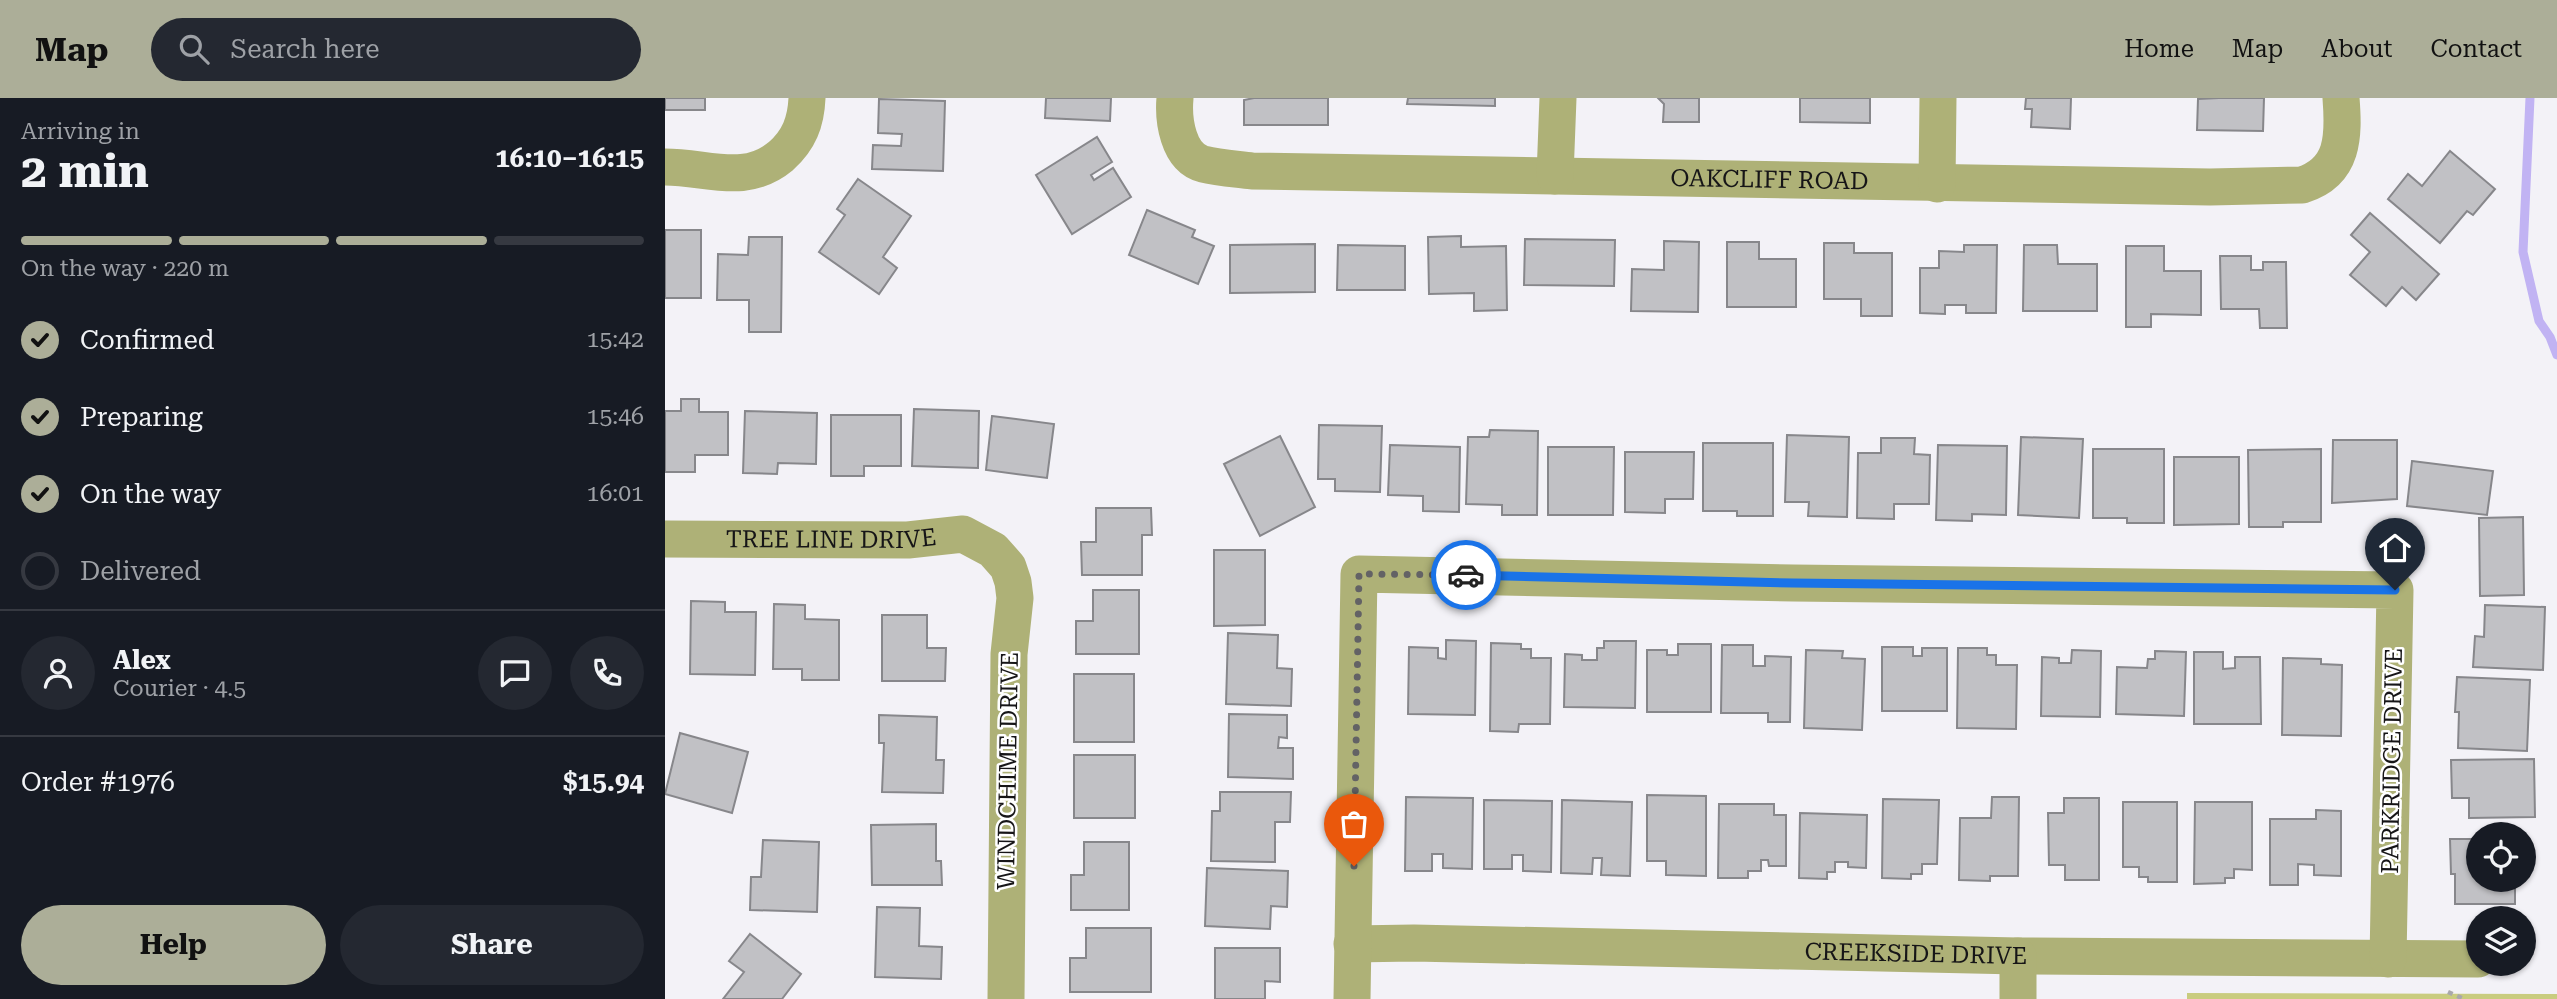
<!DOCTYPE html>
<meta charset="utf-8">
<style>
body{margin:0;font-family:"Roboto Serif",serif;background:#242831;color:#f1f3f6;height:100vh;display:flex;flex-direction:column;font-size:26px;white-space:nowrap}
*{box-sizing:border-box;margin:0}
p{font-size:23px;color:#9ea1a6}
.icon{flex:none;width:38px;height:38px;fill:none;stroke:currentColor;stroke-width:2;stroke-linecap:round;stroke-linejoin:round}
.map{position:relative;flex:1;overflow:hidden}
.drawer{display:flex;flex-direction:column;background:#171b24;width:665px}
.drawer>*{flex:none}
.tools{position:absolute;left:1801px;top:724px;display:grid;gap:14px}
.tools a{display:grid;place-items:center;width:70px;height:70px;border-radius:50%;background:#171b24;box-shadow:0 2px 5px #0004;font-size:35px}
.pin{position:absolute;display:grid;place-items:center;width:60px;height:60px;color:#fff;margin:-72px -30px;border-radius:50% 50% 50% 0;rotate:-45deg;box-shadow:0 0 7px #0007}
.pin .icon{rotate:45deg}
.courier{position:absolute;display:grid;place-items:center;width:70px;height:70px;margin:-35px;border:5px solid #1a73e8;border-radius:50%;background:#fff;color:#222;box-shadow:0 2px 9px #0007}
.headline em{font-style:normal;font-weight:700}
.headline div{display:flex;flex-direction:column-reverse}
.headline{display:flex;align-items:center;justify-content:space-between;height:119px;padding:0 21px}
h1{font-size:46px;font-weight:700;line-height:52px}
.bar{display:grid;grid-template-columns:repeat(4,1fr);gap:10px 7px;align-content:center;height:84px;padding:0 21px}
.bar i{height:9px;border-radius:5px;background:#363941}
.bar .active{background:#acae98}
.bar p{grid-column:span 4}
.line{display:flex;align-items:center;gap:18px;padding:0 21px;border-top:2px solid #363941}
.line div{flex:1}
.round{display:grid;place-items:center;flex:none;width:74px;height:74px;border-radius:37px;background:#242831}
ol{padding:0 21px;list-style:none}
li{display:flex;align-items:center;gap:21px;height:77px}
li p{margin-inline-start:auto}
li .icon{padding:7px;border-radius:50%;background:#acae98;color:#111;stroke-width:4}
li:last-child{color:#9ea1a6}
li i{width:38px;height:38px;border:4px solid #363941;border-radius:50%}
.action{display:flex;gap:14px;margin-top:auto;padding:14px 21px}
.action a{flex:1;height:80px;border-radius:42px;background:#acae98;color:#111;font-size:28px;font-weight:700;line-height:80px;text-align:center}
.action a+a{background:#242831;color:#f1f3f6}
header{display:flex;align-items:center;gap:42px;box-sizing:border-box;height:98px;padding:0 35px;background:#acae98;color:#111}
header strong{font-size:33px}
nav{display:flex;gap:38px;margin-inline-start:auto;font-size:24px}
.search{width:490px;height:63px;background:#242831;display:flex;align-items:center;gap:18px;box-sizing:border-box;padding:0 24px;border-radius:38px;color:#9ea1a6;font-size:26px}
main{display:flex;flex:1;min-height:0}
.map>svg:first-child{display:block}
</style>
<header>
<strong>Map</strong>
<div class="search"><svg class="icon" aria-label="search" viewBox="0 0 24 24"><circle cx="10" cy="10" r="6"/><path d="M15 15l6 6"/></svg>Search here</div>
<nav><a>Home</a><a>Map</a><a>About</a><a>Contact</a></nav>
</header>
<main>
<section class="drawer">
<div class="headline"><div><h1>2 min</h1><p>Arriving in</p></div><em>16:10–16:15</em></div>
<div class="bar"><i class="active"></i><i class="active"></i><i class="active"></i><i></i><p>On the way · 220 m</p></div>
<ol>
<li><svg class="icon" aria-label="check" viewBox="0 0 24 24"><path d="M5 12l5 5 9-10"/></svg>Confirmed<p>15:42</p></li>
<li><svg class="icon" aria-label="check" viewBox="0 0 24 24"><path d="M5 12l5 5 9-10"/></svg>Preparing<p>15:46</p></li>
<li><svg class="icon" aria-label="check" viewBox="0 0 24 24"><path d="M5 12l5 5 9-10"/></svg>On the way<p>16:01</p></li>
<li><i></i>Delivered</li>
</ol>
<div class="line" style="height:126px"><a class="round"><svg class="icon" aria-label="person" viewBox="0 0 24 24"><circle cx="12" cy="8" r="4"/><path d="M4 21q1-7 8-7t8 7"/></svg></a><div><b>Alex</b><p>Courier · 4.5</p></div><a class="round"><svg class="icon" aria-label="chat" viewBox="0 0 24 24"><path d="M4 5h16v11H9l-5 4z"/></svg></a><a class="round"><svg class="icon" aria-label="phone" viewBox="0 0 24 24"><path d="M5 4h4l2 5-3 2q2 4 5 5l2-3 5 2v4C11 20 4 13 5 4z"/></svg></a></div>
<div class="line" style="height:91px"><div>Order #1976</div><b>$15.94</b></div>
<div class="action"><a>Help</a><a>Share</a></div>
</section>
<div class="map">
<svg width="1892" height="901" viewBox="0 0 1892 901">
<rect width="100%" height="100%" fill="#f3f2f7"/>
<!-- green -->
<path fill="#c9cc7f" d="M1522 895 1892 896V901H1522Z"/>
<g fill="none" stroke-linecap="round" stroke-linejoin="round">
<!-- stream -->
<path stroke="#c1b3f3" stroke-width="9" d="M1865 0 1858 154 1874 223 1885 239 1892 257"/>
</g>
<!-- building -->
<g fill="#c1c1c5" stroke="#87878b" stroke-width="2">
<rect x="0" y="0" width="40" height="12"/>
<path d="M381 0H446L445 23 380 20Z"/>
<path d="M589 0H663V27H579V2Z"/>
<path d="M743 0H830V8L742 6Z"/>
<path d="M993 0H1034V24H998L999 6Z"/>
<path d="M1135 0H1205V25L1135 24Z"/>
<path d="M1361 0H1406L1405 31 1366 29 1367 11H1360Z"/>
<path d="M1554 0H1599L1598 33 1532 32 1533 1Z"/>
<path d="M214 1 280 3 278 73 207 71 208 47 236 48 237 36 213 35Z"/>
<path d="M432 39 447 64 426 77 429 82 448 70 466 99 407 136 371 77Z"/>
<path d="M1785 53 1830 91 1808 117 1802 113 1775 145 1723 101 1743 76 1757 88Z"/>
<path d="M193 81 246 118 218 159 232 170 214 196 154 154 180 117 172 111Z"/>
<path d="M482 112 530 132 527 139 549 148 533 186 464 157Z"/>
<path d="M1705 115 1774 176 1751 202 1737 189 1721 208 1685 177 1705 154 1686 137Z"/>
<rect x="0" y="132" width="36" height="68"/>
<path d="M796 138V149L841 148 842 212 809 213V195L764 196 763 139Z"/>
<path d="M84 139H117L116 234H84V202H52L53 156 83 157Z"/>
<path d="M860 141 950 142 949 188 859 187Z"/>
<path d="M999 143 1034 144 1033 214 966 213 967 171 999 172Z"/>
<path d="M1062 144H1094V161H1131V209H1062Z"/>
<path d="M1159 145H1189V155H1227V218H1196V201H1159Z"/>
<path d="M650 146V194L565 195V147Z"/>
<path d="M673 147 740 148V192H672Z"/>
<path d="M1299 147H1332L1331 215H1301V207H1280V216L1255 215V170H1274V153L1299 154Z"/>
<path d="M1359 147H1392L1393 166H1432V213H1358Z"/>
<path d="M1461 148H1499V173H1536V217L1486 216V229H1461Z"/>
<path d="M1555 158H1586V172H1598V164H1621L1622 230H1595L1594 211H1556Z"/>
<path d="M16 301H34V314H63V357H30V374H0V313H16Z"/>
<path d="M249 311 314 313 313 370 247 368Z"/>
<path d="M80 313 152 315 151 366 113 365 112 376 78 375Z"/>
<path d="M166 317H236V368H199V378H166Z"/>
<path d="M327 318 389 326 382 380 321 372Z"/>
<path d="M654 327 717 328 715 394 670 393V381H653Z"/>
<path d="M825 332 873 333 872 417H837V407L801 406 803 339H824Z"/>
<path d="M1122 337 1184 339 1182 419 1143 418 1144 404H1120Z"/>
<path d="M615 338 650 409 595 438 559 366Z"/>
<path d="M1356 339 1418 341 1414 420 1353 417Z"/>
<path d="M1216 340H1250L1249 356 1265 357 1264 406H1229V421L1192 420 1193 355H1216Z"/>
<path d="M1668 342H1732V401L1667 405Z"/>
<path d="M1038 345H1108V418H1072V413H1038Z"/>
<path d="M725 347 795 349 794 414 758 413V398L723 397Z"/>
<path d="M1273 347 1342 348 1341 417 1307 416V423L1271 422Z"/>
<path d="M883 349H949L948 417H883Z"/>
<path d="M1428 351H1499V425H1462V420H1428Z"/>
<path d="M1656 351V424H1618V429H1584L1583 352Z"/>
<path d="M960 354H1029L1028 401H1000V415L960 414Z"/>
<path d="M1509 359H1574V426L1509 427Z"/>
<path d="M1747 363 1828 373 1822 417 1742 408Z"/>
<path d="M431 410H486L487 437H477V477H417L416 444H431Z"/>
<path d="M1858 419 1859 497 1815 498 1814 420Z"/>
<path d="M549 452H600V527L549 528Z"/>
<path d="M428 492H474V556H411V523H428Z"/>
<path d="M26 503 60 504V514H91L90 577 25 576Z"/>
<path d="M109 506 140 507V521L174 522V582H137V571H108Z"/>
<path d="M1820 507 1880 509 1878 572 1808 569 1810 538 1819 539Z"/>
<path d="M217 517H262V550H281L280 583H217Z"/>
<path d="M563 535 613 537 612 570 627 571 626 608 561 606Z"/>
<path d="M781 542 811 543 810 617 743 616 744 549 773 550V560L781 561Z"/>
<path d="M939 543H971L970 610 899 609 900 556 917 557V562H932V550H939Z"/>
<path d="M826 545 856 546V551H866V560H886L885 626H854L853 634 825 633Z"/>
<path d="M1013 546H1046V614H982V552H1002V557H1013Z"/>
<path d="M1057 547H1088V568H1100V558L1126 559 1125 624H1103V615H1056Z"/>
<path d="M1217 549H1248V558H1257V550H1282V613H1217Z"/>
<path d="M1293 550H1322V557H1331V567H1352L1351 631 1292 630Z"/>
<path d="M1141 552 1178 553 1177 560 1200 561 1197 632 1139 630Z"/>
<path d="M1407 552 1436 553 1435 619 1376 618 1377 559 1394 560V565H1406Z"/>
<path d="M1490 553 1521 554 1519 618 1451 616 1452 569 1482 570 1483 561H1490Z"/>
<path d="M1529 554H1558V571L1570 570V559H1595L1596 626H1529Z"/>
<path d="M1618 560 1656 561V566L1677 567 1676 638 1617 637Z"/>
<rect x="409" y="576" width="60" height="68"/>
<path d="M1792 579 1865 582 1862 653 1793 650 1794 614H1790Z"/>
<path d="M564 616 622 617V640L614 639 613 650H628V681L563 679Z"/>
<path d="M214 617 272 619 271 662H279L278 695 217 694 219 645H214Z"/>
<path d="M15 635 83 654 67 715 0 696Z"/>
<rect x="409" y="657" width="61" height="63"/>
<path d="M1869 661 1870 719 1804 720V700H1787L1786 662Z"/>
<path d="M555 694H626L625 724H610V764L546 763 547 713H555Z"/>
<path d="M982 697 1041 698V778L1001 777V763H982Z"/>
<path d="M741 699 808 700 807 771 778 770V756H767V773H740Z"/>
<path d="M1327 699H1354L1353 778H1325V783L1294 782 1295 720H1326Z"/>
<path d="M1399 700H1434V782H1400V767H1384L1383 715H1399Z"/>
<path d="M1218 701 1274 702 1272 766H1257V776H1246V781L1217 780Z"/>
<path d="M819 702 887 703 886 774 858 773V757H847V771H819Z"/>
<path d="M897 702 967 704 965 778 936 777 937 760H928L927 776 896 775Z"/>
<path d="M1458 704H1512V784H1483V779H1474V769H1458Z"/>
<path d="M1530 704H1587V772L1569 771V780H1560V785L1529 786Z"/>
<path d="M1054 706H1109V717H1121V768H1104L1103 762H1096V773H1083V780H1053Z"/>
<path d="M1651 712 1676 713V778L1649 777V767L1633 766V787H1605V721H1651Z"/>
<path d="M1135 715 1202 717 1201 770 1183 769V764H1170V774H1162V781L1134 780Z"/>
<path d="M271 726V763H276L277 787H207L206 727Z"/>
<path d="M1785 741H1813V782H1850V806H1790V776H1786Z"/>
<path d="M98 742 154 744 152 814 85 812 86 779H96Z"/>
<path d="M419 744H464V812H406V777H419Z"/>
<path d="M542 770 623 773 622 809 606 808 605 831 540 828Z"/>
<path d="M212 809 255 810 254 848 277 849 276 881 210 879Z"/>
<path d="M421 830H486V894H405V860H421Z"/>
<path d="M85 836 136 876 117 901H58L79 874 64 863Z"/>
<path d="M550 850H615V884L600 883V901H550Z"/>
</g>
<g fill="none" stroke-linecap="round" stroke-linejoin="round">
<!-- path -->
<path stroke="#a9a8ac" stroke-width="4.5" stroke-dasharray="5 5" stroke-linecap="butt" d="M1783 894 1799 901"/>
<!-- minor -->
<g stroke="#aeb177" stroke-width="37">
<path id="s1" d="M510 0C508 22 513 59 538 66 554 70 572 71 587 73L1545 89 1637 87C1679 74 1679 38 1676 0"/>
<path d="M0 69C43 69 80 88 116 58 134 42 141 24 142 0"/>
<path d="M890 78 893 0"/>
<path d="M1272 86 1273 0"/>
<path id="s2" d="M0 441 243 442 298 436 328 452 343 469 348 484 350 500 344 556 341 901"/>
<path id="s3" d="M687 846 749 845 1353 858 1813 861"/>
<path d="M687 901 694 476 1128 485 1730 492 1723 861"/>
<path d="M1353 901V858"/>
</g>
</g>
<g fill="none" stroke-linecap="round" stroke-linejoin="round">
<!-- done -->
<path stroke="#636265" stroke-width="7" stroke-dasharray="0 12.6" d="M689 768 694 476 801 477"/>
<!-- route -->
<path stroke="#1a73e8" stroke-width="9" d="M801 477 1128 485 1730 492"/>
</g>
<g text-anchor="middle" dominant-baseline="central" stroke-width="5" stroke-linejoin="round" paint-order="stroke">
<!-- street labels -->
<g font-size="24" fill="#161517" stroke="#fff">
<text stroke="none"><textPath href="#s1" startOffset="644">OAKCLIFF ROAD</textPath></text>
<text stroke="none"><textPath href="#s2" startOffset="166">TREE LINE DRIVE</textPath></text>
<text transform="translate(1727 663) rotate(-89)">PARKRIDGE DRIVE</text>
<text transform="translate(343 673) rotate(-89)">WINDCHIME DRIVE</text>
<text stroke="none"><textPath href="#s3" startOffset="564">CREEKSIDE DRIVE</textPath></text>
</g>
</g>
</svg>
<div class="tools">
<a><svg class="icon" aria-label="locate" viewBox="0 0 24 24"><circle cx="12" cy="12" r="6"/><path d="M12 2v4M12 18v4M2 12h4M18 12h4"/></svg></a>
<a><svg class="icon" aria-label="layers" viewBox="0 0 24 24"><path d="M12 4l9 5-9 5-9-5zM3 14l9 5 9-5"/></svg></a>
</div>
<div class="pin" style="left:689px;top:768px;background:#ea580c"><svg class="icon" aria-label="bag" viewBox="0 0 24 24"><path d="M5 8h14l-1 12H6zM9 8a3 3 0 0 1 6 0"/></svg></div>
<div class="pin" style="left:1730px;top:492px;background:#1f2937"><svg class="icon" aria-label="home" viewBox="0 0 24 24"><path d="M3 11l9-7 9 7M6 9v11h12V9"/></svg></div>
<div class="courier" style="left:801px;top:477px"><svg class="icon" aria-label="car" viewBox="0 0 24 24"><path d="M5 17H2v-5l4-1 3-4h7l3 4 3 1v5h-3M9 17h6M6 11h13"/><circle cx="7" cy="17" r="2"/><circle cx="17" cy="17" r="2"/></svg></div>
</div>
</main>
